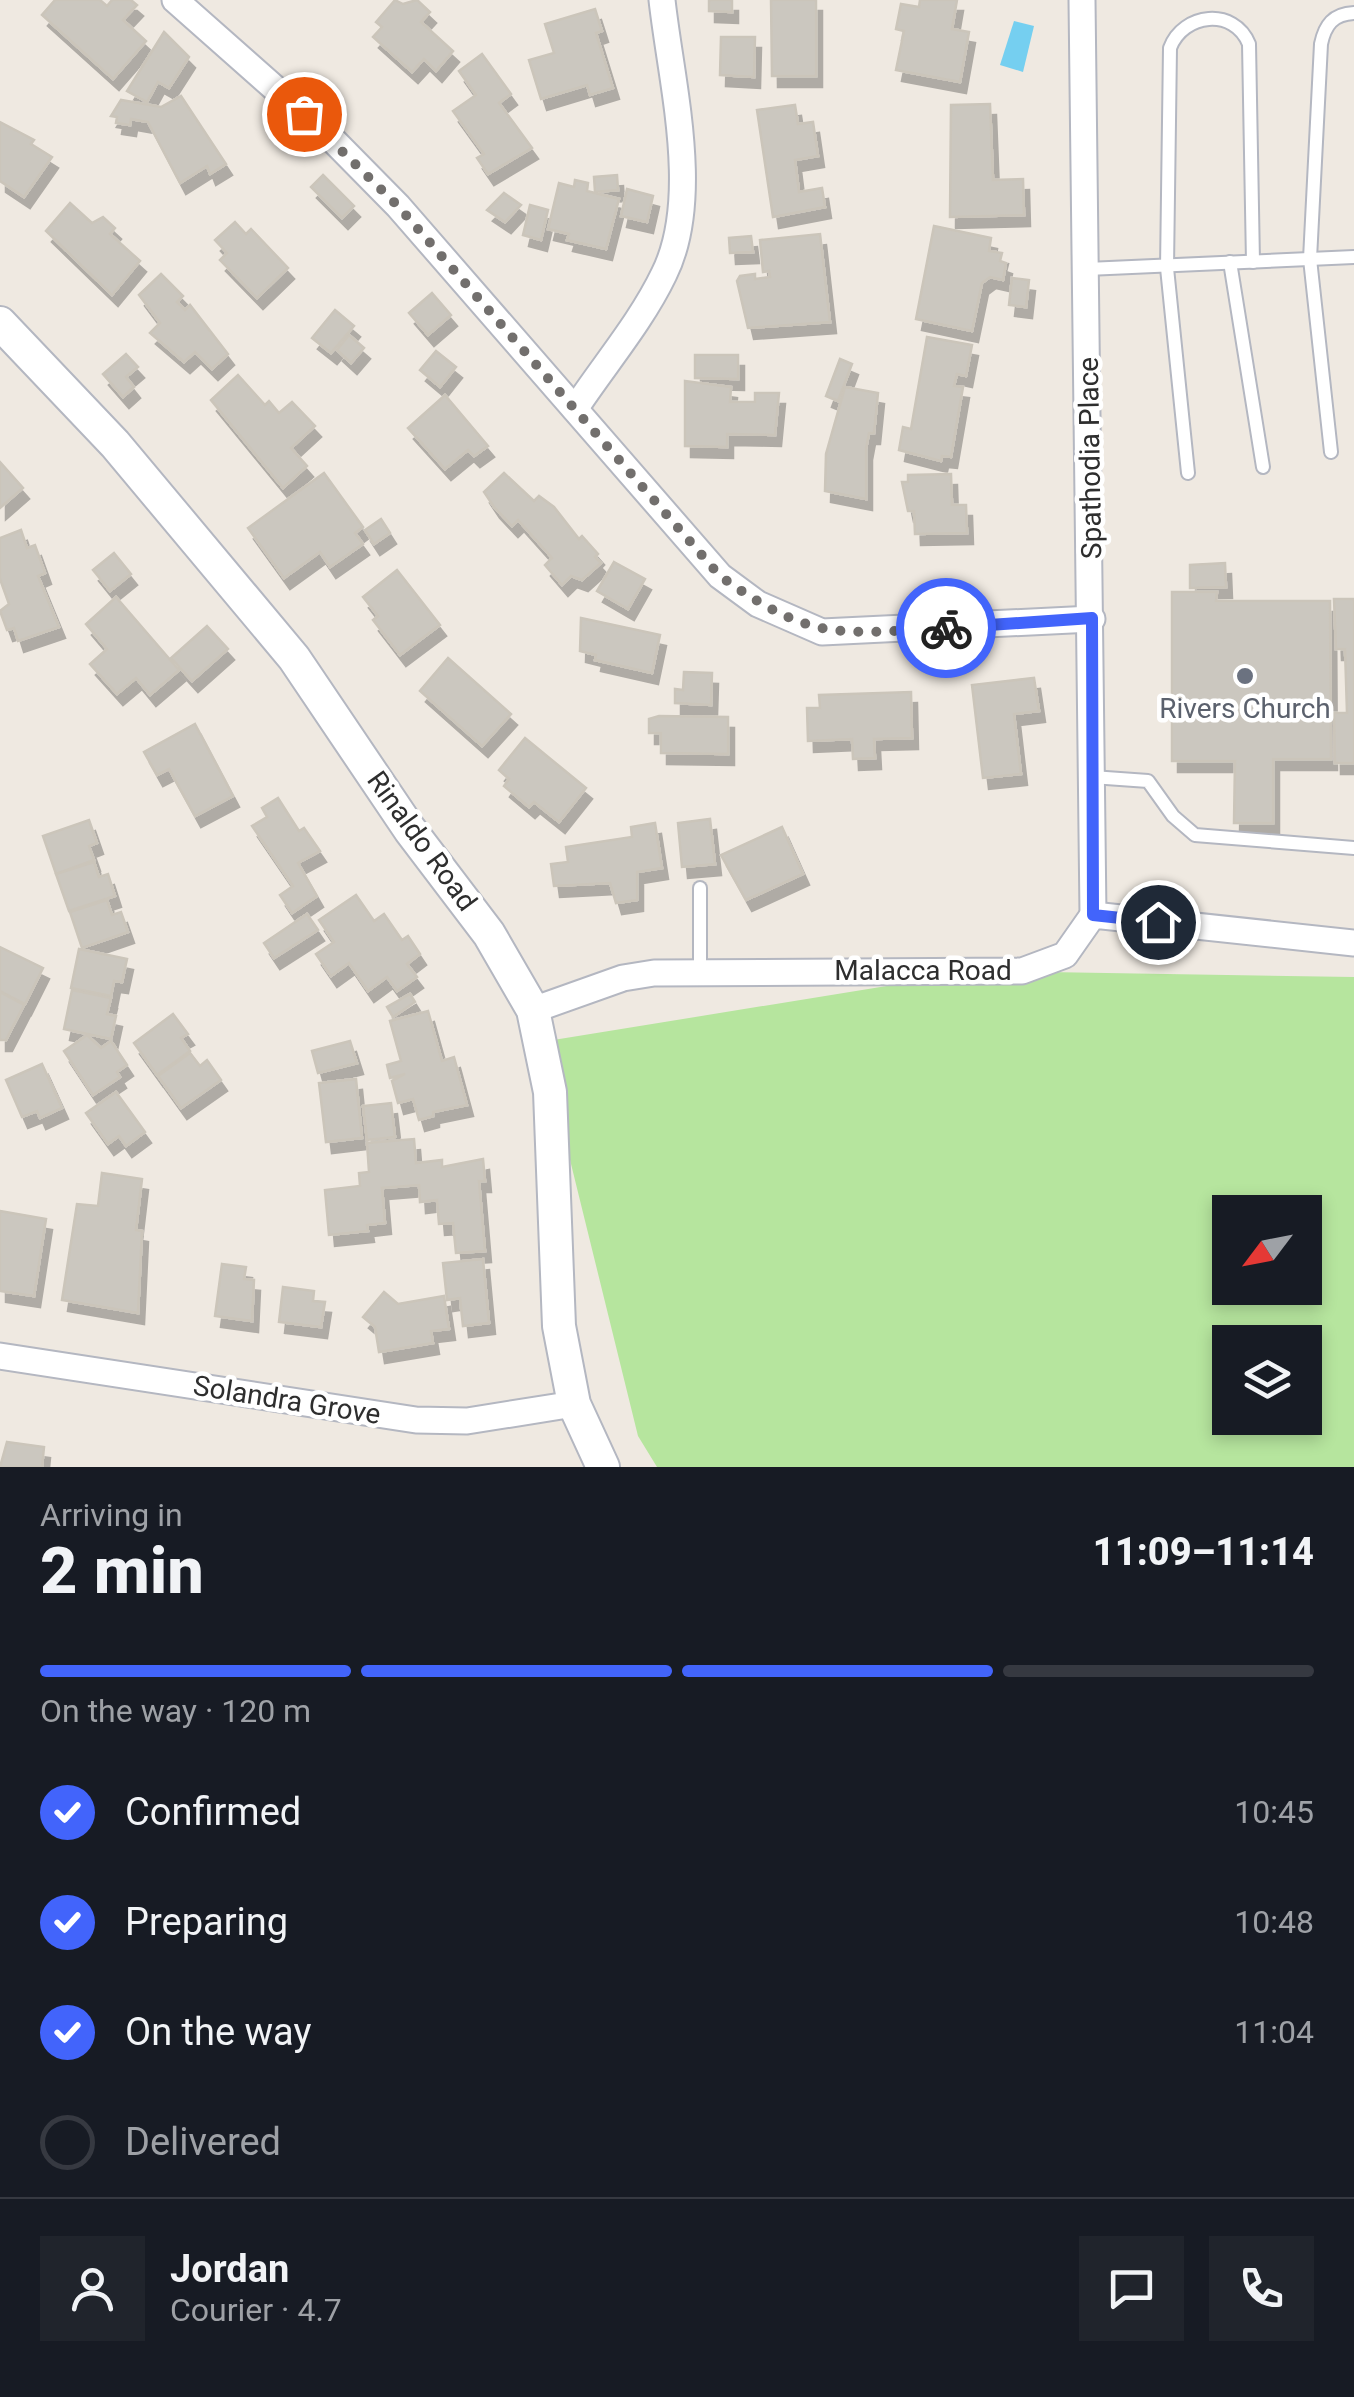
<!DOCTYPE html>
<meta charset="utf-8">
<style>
body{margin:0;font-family:Roboto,sans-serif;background:#20242c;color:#f1f3f6;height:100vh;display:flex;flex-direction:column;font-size:38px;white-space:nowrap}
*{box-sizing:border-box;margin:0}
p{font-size:32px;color:#9ea1a6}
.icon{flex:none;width:55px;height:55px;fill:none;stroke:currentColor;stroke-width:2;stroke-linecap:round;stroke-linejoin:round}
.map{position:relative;height:1467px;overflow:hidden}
.details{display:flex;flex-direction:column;background:#171b24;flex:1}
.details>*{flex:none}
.needle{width:65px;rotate:238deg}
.buttons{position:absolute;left:1212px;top:1195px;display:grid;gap:20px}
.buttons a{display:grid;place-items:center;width:110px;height:110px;border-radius:0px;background:#171b24;box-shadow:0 5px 15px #0003;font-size:50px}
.pin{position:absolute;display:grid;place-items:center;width:85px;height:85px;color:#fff;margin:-42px;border:5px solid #fff;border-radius:50%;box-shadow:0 2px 10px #0007}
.courier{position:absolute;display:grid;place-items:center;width:100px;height:100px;margin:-50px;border:8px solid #4264fb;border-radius:50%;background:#fff;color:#222;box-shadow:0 2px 12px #0007}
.overview em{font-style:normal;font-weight:800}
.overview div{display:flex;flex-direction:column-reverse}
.overview{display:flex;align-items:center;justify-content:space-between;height:170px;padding:0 40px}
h1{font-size:65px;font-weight:800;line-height:75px}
.bar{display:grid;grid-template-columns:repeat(4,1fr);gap:15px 10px;align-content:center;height:120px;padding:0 40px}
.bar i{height:12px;border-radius:8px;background:#363941}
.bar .current{background:#4264fb}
.bar p{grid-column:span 4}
.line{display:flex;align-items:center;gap:25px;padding:0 40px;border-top:2px solid #363941}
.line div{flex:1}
.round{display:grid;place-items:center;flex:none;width:105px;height:105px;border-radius:0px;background:#20242c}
ol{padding:0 40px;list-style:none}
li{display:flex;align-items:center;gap:30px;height:110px}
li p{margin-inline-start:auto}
li .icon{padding:10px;border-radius:50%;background:#4264fb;color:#fff;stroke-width:4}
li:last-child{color:#9ea1a6}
li i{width:55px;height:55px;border:5px solid #363941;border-radius:50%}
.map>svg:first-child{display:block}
</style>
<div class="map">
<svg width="1354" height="1467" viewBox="0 0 1354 1467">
<defs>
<filter id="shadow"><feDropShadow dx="6" dy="11" stdDeviation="0" flood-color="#0004"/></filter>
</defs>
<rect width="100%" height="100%" fill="#efe9e1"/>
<!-- green -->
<path fill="#b6e59e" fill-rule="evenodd" d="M979 971 1354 977V1467H657L638 1436 541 1042ZM1230 1212H1305V1288H1230ZM1230 1342H1305V1418H1230Z"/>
<!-- water -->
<path fill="#75cff0" d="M1014 21 1034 26 1023 72 1000 65Z"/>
<!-- building -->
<g fill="#cbc7bf" stroke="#cbc5ba" stroke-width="2.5" filter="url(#shadow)">
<path d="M55 0H100L107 6 112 0H131L137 5 123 20 146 41 113 79 42 15Z"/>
<path d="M395 0 403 4 417 0 430 12 421 22 453 51 436 71 424 59 412 72 373 37 382 27 376 22Z"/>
<path d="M709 0H732V12L709 11Z"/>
<path d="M771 0H816V76H772Z"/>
<path d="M920 0H957L952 29 969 32 960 82 896 70 904 31 896 29 901 4 919 7Z"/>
<path d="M595 9 602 31 596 33 613 88 590 95 587 85 541 99 529 60 554 53 545 24Z"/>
<path d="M164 32 189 57 169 88 158 82 147 102 127 91Z"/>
<path d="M721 37H755L754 77 720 75Z"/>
<path d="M482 54 511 94 499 103 532 148 488 174 477 158 484 154 453 111 476 95 459 71Z"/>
<path d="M181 96 226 164 210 174 207 166 180 183 148 122 131 119 130 125 116 123 117 117 111 116 121 100 161 107Z"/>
<path d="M990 104 993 180 1023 179 1024 215 950 217 951 105Z"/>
<path d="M795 105 798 124 813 122 818 156 795 160 799 192 822 188 825 207 773 217 757 110Z"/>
<path d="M0 122 34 140 31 144 52 157 24 197 0 181Z"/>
<path d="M323 175 354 206 342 218 311 187Z"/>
<path d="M617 175 618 190 595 192 594 177Z"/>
<path d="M575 180 588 183 587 191 619 199 606 249 567 240 569 234 548 229 559 183 574 187Z"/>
<path d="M627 189 653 196 647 222 621 216Z"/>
<path d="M504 193 521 205 505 222 487 210Z"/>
<path d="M70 203 92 223 103 217 115 228 110 234 140 261 112 295 46 231Z"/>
<path d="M530 205 548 210 541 240 523 235Z"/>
<path d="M235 222 246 234 251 229 288 268 257 298 220 260 227 253 215 240Z"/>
<path d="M934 226 991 238 989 251 1002 253 1000 261 1006 263 1003 280 990 277 982 283 972 331 916 319Z"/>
<path d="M820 234 830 322 748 328 737 281 740 276 755 274V279L770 277 769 271 763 272 760 240Z"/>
<path d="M751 236 753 252 730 253 729 238Z"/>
<path d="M161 274 183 296 177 302 185 310 190 305 228 354 212 369 195 352 184 362 150 333 160 323 139 295Z"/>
<path d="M1012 278 1029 280 1026 307 1009 305Z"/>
<path d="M432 293 451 315 428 335 409 313Z"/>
<path d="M335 310 354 326 331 353 312 338Z"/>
<path d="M349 335 364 348 351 363 337 350Z"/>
<path d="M927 337 972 345 966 376 957 374 954 386 963 387 951 457 942 456 941 461 899 450 903 427 911 429Z"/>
<path d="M436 351 456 367 440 387 420 370Z"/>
<path d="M126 354 138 367 126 377 134 387 123 397 103 374Z"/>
<path d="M695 355H738V379L695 378Z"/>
<path d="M840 359 852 364 838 401 826 396Z"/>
<path d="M238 375 265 405 269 401 279 413 292 402 315 426 291 448 307 466 283 488 211 400Z"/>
<path d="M685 381 731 387 730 402H755V393H779L775 435 727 434V447L685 446Z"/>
<path d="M845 387 878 393 874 433H869L866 449V499L825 491 826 454Z"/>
<path d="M445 395 488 446 474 456 468 450 445 469 408 428Z"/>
<path d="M0 462 23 488 0 508Z"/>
<path d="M324 473 363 527 355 533 363 544 330 567 320 552 284 578 248 528Z"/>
<path d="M504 473 534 501 539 496 554 507 579 539 582 536 598 554 595 557 601 563 582 580 571 576 562 585 545 565 552 558 518 520 512 526 494 507 484 492Z"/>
<path d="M951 474 952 505H966L967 533 915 534 914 511H908L902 482H908V475Z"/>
<path d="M381 519 390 533 374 544 365 530Z"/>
<path d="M21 530 27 548 35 545 45 573 38 576 59 627 18 641 14 628 7 630 0 611 9 604 0 579V538Z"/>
<path d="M114 553 131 574 110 591 93 570Z"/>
<path d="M614 562 645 579 628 609 597 591Z"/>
<path d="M1225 563 1226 587 1190 588V565Z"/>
<path d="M397 570 440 625 400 655 373 620 378 616 363 597Z"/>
<path d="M1172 592H1217L1216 601H1330L1331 759H1273V823H1234L1235 761H1172Z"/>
<path d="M116 597 179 670 150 695 136 678 117 694 90 664 107 649 86 624Z"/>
<path d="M1334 599H1354V763H1335L1334 713H1347L1345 649H1336Z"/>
<path d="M581 618 660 635 652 673 595 660 596 655 580 651Z"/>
<path d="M207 626 228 649 192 681 171 658Z"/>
<path d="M448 658 511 714 482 746 420 691Z"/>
<path d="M684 672 712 673 711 705 675 703V689L683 690Z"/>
<path d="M1034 678 1039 711 1014 714 1021 774 983 778 972 685Z"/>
<path d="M911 692 912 738 874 739 875 758 853 759 852 739 808 741 807 708H820L819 695Z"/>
<path d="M659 716 728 717V754L661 753V733H649V719Z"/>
<path d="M195 724 233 796 195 816 169 769 157 775 144 752Z"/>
<path d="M525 738 586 788 559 822 534 802 529 807 504 786 509 779 499 770Z"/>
<path d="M278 798 299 831 304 828 320 851 298 863 317 896 292 913 280 895 293 886 252 826 267 817 262 808Z"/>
<path d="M710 819 715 864 682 867 678 823Z"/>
<path d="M89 820 97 843 89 846 94 860 56 874 43 836Z"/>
<path d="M655 823 662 868 637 872V900L616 903 610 883 554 886 551 864 568 862 566 847 632 837 631 827Z"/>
<path d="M782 827 803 874 746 900 721 855Z"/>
<path d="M94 862 99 877 108 874 115 896 69 911 56 874Z"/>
<path d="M356 895 374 921 384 914 402 940 408 936 420 954 407 964 417 977 397 991 387 977 368 991 349 963 331 976 316 954 334 942 319 920Z"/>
<path d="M107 900 112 915 121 912 128 932 82 948 70 912Z"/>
<path d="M307 914 318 930 274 958 264 943Z"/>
<path d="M0 947 43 968 25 1004 0 991Z"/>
<path d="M79 949 127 959 122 982 114 981 111 996 71 988Z"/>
<path d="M72 990 111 998 107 1014 116 1016 111 1039 64 1029Z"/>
<path d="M0 992 24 1005 6 1040H0Z"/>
<path d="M410 994 415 1002 393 1017 387 1007Z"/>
<path d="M428 1011 442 1061 454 1057 467 1105 433 1112V1116L419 1120 413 1099 398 1103 392 1081 405 1074 390 1078 387 1065 401 1061 390 1021Z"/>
<path d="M173 1014 188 1034 181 1038 190 1051 157 1075 134 1043Z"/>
<path d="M87 1035 101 1048 111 1041 127 1065 117 1072 120 1077 93 1095 64 1051Z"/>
<path d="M350 1041 357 1063 318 1073 312 1051Z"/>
<path d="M190 1053 200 1066 207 1060 221 1080 181 1108 158 1076Z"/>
<path d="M42 1064 62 1108 40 1118 37 1111 22 1117 6 1080Z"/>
<path d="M356 1079 362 1138 326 1142 319 1083Z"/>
<path d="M116 1092 145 1132 126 1146 119 1136 108 1144 86 1113Z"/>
<path d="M391 1103 395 1137 367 1140 363 1106Z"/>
<path d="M414 1139 416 1163 442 1160V1167L483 1159 485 1181H479L485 1251 456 1253 453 1223 439 1224 437 1200 420 1202 419 1185 382 1188 385 1223 367 1225 368 1231 329 1235 325 1190 360 1186 359 1173 369 1172 367 1143Z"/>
<path d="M102 1173 142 1179 136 1230 142 1231 138 1313 62 1300 77 1204 98 1206Z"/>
<path d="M0 1211 46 1219 34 1296 0 1291Z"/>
<path d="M483 1259 489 1323 463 1326 460 1298 447 1300 443 1263Z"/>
<path d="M222 1264 246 1267 244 1279 254 1280 252 1321 215 1316Z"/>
<path d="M283 1287 314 1291 313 1301 325 1302 321 1327 279 1322Z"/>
<path d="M384 1292 398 1304 444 1296 449 1329 431 1331 433 1343 379 1352 375 1327 363 1317Z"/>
<path d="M7 1442 44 1447 42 1467H0Z"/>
</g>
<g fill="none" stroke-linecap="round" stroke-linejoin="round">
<defs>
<g id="service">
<path d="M1230 262 1263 467"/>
<path d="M1087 269 1354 257"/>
<path d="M1331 452 1310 259 1321 44C1325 25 1333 14 1354 13"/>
<path d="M1188 473 1167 268 1170 48C1183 13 1234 7 1249 44L1253 262"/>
<path d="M1092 777 1148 781 1173 816 1195 835 1354 848"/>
<path d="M700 888V972"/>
</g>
<g id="minor">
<path d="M175 0 330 137 398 206 720 576 758 604 822 632 1092 619"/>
<path d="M1082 0 1093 915"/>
<path d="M575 409C604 365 641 322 664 274 702 198 671 82 662 0"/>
<path d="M533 1010 623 978 654 973 1022 971 1065 955 1093 915 1354 943"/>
<path d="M0 1356 416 1420 467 1421 574 1404"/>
</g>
<path id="tertiary" d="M0 323 115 444 294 658 410 830 489 934 533 1010 550 1092 559 1326 574 1404 603 1467"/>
</defs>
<!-- service casing -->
<use href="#service" stroke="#b4b7c1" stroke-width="16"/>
<!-- minor casing -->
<use href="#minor" stroke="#b4b7c1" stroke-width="29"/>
<!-- tertiary casing -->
<use href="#tertiary" stroke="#b4b7c1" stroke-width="36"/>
<!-- service -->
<use href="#service" stroke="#fff" stroke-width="12"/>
<!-- minor -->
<use href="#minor" stroke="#fff" stroke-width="25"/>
<!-- tertiary -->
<use href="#tertiary" stroke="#fff" stroke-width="32"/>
</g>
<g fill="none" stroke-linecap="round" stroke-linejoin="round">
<!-- done -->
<path stroke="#726f6d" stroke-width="10" stroke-dasharray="0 18" d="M304 114 398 206 720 576C812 642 838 634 946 628"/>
<!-- route -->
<path stroke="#4264fb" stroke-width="12" d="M946 628 1092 618 1093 915 1158 922"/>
</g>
<!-- markers -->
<circle fill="#6b7280" stroke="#fff" stroke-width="4" cx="1245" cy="676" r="10"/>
<g text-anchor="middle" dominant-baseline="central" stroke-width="9" stroke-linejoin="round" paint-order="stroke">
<!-- street labels -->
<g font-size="28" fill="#2e2e2e" stroke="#fff">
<text transform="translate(1090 458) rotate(-91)">Spathodia Place</text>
<text transform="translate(422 841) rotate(54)">Rinaldo Road</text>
<text x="923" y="970">Malacca Road</text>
<text transform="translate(287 1400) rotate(9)">Solandra Grove</text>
</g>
<!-- worship labels -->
<g font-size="28" fill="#5b616d" stroke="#fff">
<text x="1245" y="708">Rivers Church</text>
</g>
</g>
</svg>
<div class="buttons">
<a><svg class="needle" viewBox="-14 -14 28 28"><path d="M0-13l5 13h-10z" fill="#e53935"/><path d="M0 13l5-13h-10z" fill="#9ea1a6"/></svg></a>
<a><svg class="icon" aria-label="layers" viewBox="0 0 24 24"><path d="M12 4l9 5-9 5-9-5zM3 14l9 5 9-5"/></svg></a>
</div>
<div class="pin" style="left:304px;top:114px;background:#ea580c"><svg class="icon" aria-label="bag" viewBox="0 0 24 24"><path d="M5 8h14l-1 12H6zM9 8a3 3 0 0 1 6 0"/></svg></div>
<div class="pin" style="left:1158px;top:922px;background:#1f2937"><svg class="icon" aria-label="home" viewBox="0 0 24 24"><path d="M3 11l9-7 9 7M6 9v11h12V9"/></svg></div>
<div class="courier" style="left:946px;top:628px"><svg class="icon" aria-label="bike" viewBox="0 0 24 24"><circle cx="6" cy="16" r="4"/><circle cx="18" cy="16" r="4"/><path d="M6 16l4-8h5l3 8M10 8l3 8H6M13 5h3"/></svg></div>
</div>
<section class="details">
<div class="overview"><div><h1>2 min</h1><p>Arriving in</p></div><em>11:09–11:14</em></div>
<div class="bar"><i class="current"></i><i class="current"></i><i class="current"></i><i></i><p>On the way · 120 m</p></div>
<ol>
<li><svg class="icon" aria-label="check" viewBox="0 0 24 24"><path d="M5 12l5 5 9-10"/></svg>Confirmed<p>10:45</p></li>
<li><svg class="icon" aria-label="check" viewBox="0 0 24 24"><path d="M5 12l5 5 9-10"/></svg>Preparing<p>10:48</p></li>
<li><svg class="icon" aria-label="check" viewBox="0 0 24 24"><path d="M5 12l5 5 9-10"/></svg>On the way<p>11:04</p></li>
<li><i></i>Delivered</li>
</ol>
<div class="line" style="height:180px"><a class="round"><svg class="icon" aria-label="person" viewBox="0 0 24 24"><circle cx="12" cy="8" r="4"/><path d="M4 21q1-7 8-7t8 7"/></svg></a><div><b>Jordan</b><p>Courier · 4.7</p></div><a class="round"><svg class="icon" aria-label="chat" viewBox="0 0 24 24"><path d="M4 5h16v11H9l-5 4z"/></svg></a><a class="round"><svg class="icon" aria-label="phone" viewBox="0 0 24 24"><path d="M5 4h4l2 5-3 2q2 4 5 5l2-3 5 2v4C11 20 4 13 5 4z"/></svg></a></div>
</section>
